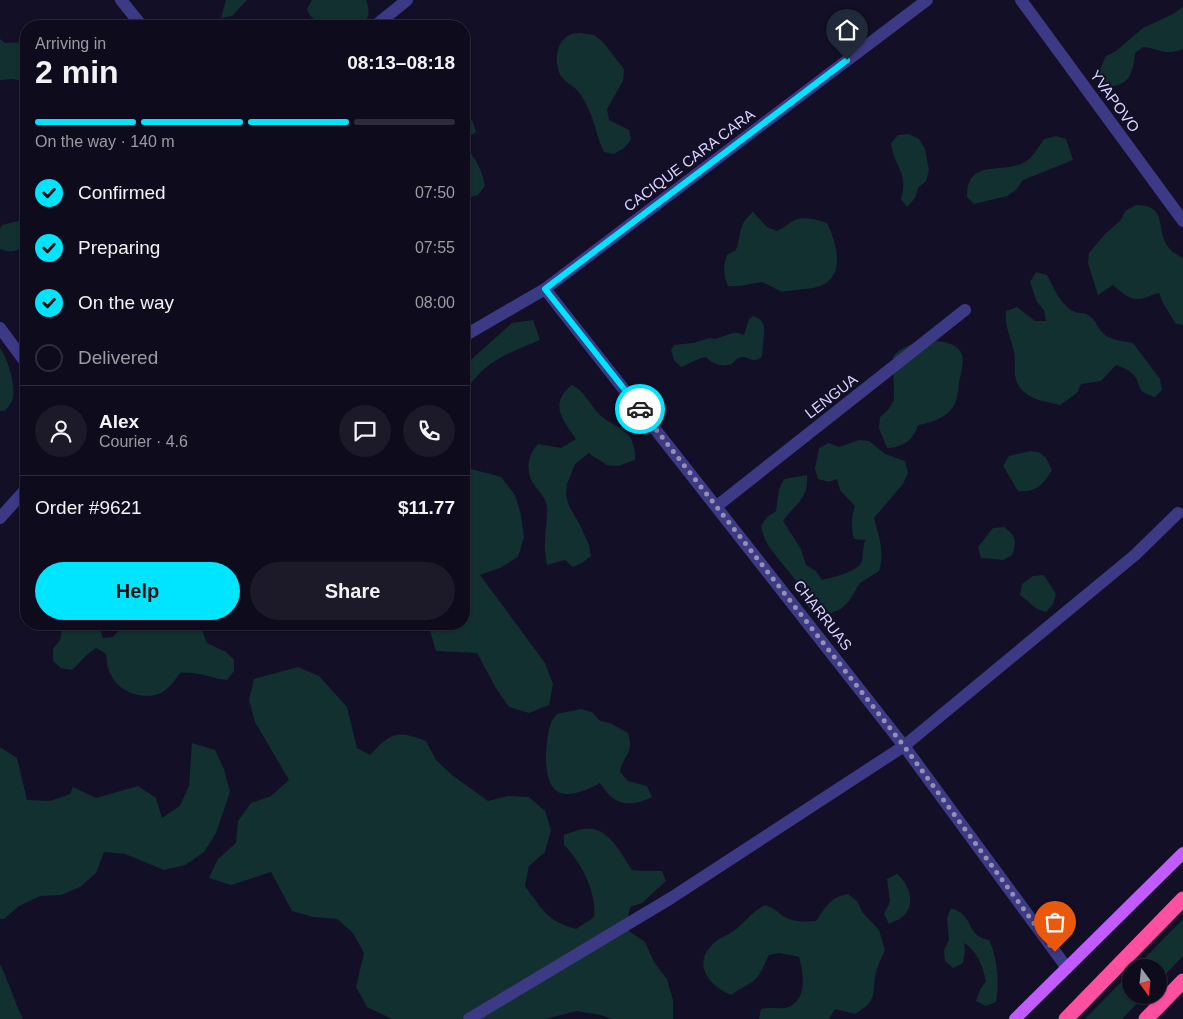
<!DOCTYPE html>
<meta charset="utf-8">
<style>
body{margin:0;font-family:Arial,sans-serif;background:#1c1929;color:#f1f3f6;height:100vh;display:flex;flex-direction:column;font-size:19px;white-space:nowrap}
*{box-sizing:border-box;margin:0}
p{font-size:16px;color:#9b9ba3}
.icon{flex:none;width:28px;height:28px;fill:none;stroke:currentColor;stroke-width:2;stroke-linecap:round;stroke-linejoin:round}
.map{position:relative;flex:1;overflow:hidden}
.side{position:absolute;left:20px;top:20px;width:450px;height:610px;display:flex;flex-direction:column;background:#0e0b1c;border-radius:20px;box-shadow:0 1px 4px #0004,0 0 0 1px #2e2b3b}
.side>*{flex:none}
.needle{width:32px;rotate:165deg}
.buttons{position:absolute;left:1122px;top:959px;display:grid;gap:10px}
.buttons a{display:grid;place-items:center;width:45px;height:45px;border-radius:50%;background:#0e0b1c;box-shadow:0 1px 4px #0004,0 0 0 1px #2e2b3b;font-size:25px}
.pin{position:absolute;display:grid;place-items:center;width:42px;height:42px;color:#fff;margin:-51px -21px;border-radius:50% 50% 50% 0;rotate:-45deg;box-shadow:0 0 5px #0007}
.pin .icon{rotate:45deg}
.courier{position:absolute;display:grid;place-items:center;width:50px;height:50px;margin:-25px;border:4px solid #00e5ff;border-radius:50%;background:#fff;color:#222;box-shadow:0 1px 6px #0007}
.headline em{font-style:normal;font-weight:600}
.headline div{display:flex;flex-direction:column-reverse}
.headline{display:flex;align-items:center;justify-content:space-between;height:85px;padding:0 15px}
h1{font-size:32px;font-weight:600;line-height:38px}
.bar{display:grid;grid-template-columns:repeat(4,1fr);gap:8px 5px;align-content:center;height:60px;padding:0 15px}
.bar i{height:6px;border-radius:4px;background:#2e2b3b}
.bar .selected{background:#00e5ff}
.bar p{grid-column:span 4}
.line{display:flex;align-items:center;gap:12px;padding:0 15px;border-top:1px solid #2e2b3b}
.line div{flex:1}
.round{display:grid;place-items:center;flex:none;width:52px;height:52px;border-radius:26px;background:#1c1929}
ol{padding:0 15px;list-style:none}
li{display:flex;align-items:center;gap:15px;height:55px}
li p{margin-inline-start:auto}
li .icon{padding:5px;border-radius:50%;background:#00e5ff;color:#111;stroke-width:4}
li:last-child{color:#9b9ba3}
li i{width:28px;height:28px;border:2px solid #2e2b3b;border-radius:50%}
.button{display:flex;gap:10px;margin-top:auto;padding:10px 15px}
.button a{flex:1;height:58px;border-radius:30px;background:#00e5ff;color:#111;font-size:20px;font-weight:600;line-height:58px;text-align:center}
.button a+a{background:#1c1929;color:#f1f3f6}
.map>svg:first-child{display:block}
</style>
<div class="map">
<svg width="1183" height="1019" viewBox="0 0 1183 1019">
<rect width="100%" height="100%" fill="#130f26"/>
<!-- green -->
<g fill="#12302f">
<path d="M226 0H247L232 16 221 18Z"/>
<path d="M312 0H366C370 10 370 19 361 26H341L334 19C321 22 312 23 307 9Z"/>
<path d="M1183 7V49C1166 56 1160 49 1143 47L1135 53C1133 76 1128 87 1103 87L1098 78 1101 67 1106 56 1116 51 1143 28 1173 14Z"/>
<path d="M581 33 594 35 603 42 624 69 623 81 607 109 609 120 629 130 631 140 624 148 614 154 604 152C597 138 595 122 588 108 585 102 581 94 576 89 570 84 565 82 561 76 554 64 555 41 570 35 573 33 578 33 581 33Z"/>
<path d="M0 39 5 43 26 42V76L24 81 12 79 0 80Z"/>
<path d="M464 113 473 122 476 132 467 138 465 147C476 158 482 170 485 186L478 195 464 199Z"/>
<path d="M909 134 919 139 925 149 929 170 926 181 918 188 915 198 907 207 901 199C909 172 894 168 891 143L898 135Z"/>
<path d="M1056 136 1066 139 1073 160 1023 180 1016 190 1007 196 974 204 967 197C967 158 1001 174 1023 163 1033 158 1038 148 1044 139Z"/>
<path d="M1136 205C1168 205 1156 229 1167 245 1171 252 1176 254 1183 258V325L1176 324 1163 303 1159 293C1152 294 1145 299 1139 299 1129 300 1120 291 1113 285L1098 295 1088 263 1089 253 1105 234 1121 220 1125 211Z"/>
<path d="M753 212 767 227 777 231C784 228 789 223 795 220 804 216 818 220 827 223 837 243 847 279 817 287 806 290 794 289 782 292L762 282 740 286H728C723 274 723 266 727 255L736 250C742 233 738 224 753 212Z"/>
<path d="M19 221 26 226C26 243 21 257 0 249V229L2 225Z"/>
<path d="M1036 272 1047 275C1054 288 1060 305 1075 312 1079 314 1085 312 1089 316 1096 320 1096 325 1101 331 1108 340 1122 341 1133 343L1160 379 1162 390 1155 397C1135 391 1143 388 1134 375 1129 370 1122 367 1116 365L1101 381 1081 384 1077 393 1060 405C1042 401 1018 398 1015 375 1014 368 1016 360 1014 352 1011 337 1004 326 1006 311L1017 307 1035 321H1046L1044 310 1037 302 1030 282Z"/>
<path d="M753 316C768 320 764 333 763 345 762 350 764 356 759 359 753 362 749 358 744 357 737 356 735 362 731 364 723 368 711 363 706 357 698 358 690 364 681 367L674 360 671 350 674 345 693 343 710 338 715 339 733 333H738L744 335 749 319Z"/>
<path d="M533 320 540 340C508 353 480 363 464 395V366L512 323Z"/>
<path d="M927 341C937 341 953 341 960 351 965 358 962 369 960 378 958 384 959 391 957 397 953 416 935 422 918 425 913 441 903 447 887 448L879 428 880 417 888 410 894 400 893 357C900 346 915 343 927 341Z"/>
<path d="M0 348C8 359 17 388 12 401 10 405 7 408 5 411H0Z"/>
<path d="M572 385C585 391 591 407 601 416 610 424 624 428 630 437 634 444 636 453 635 460L618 466 606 465C601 459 594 459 589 453L575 464 567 484 566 495 569 506 580 525 589 545 591 556 582 563 573 567 565 560 547 565C546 557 544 549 545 542 545 530 548 518 547 506 545 496 538 491 533 483 525 469 528 455 538 444L561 448 576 439C563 420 548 404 572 385Z"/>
<path d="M859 440 869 441 885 454 905 461 908 473 903 484 874 518C879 537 885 552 879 571L860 583 849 601 841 609 831 613 821 614 809 608 804 598 801 587 769 547 764 537 761 526 767 517 776 511 779 489 784 479 807 475C809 499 795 504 783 521L801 549 806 565 816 571 822 580C831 578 860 571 862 561 863 554 863 547 865 540L854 539C851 527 851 518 855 506L840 490 837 479 829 482 818 479 815 469 819 448 829 443 839 447Z"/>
<path d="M1030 451C1044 452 1046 457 1052 470 1043 485 1036 493 1018 491L1003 466 1009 456Z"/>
<path d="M464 467 501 477 515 495 521 515 524 537 518 557 500 568 480 575 545 663 553 684 549 705 529 713 509 707 497 690 477 653 436 651 428 624H464Z"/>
<path d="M1004 527C1016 536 1017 541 1012 555L1003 560 981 558 978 547 993 528Z"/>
<path d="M1044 575 1056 594 1053 604 1046 612 1037 609 1020 595 1022 584 1033 576Z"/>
<path d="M63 624H98L103 638 113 637 125 624H202L203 633 207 643 226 652 234 660V671L227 680C211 678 197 671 180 673 176 679 169 689 161 693 143 701 118 692 110 673 107 668 107 660 106 654L96 648C86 654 80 663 72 670L61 668 53 661V649L60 640Z"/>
<path d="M298 667 319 676 347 707 357 748 370 755C391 732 397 730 426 741L436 760 452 775 488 801 508 796 529 797 545 811 551 830 545 852 529 866 525 886C541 908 548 922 576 929L594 917C597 892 581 862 564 845V835C570 833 577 830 583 829 607 824 621 853 632 870L641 871H662L666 881 642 903 630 907 626 929 645 942 654 962 667 979 673 1000V1019H612L601 1015 577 1011 545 1019H392L367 1007 356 987 364 953 353 933 337 919 313 917 292 911 271 872 231 885 209 878 218 859 236 843 238 821 251 803 271 796 289 780 255 722 249 700 254 679Z"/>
<path d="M581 709 592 712 600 721 610 723 628 733C635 755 623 754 620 772L628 781 647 786 652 797C629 808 614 806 600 783 591 788 578 794 567 794 539 795 545 740 551 723 552 720 555 717 557 714Z"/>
<path d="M192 743 215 750 224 769 230 792 216 833 204 852 185 865 164 870 125 854 104 852 96 873 80 887 61 895 40 896 19 906 4 919H0V747L17 758 27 800 50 801 70 794 73 787 96 798 138 786 156 798 162 818 180 806 189 786Z"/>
<path d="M897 874C907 882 916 901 906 913 902 919 895 921 889 924L884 914 890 902 887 879Z"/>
<path d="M848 894 857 901 863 913 879 930 885 950C882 956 879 963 877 969 870 992 881 999 855 1014L835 1009 829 1019H759L761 1009C770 1007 777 1009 785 1008 808 1002 804 974 799 957L779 953 769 955C764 964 761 976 752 982 745 987 738 989 732 995 710 987 692 965 712 945 718 938 727 936 735 930 745 922 753 911 765 905 774 908 775 910 783 916 792 922 805 922 816 921 826 907 830 897 848 894Z"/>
<path d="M951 908C976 916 964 935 989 940 997 956 1000 984 996 1002L986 1006 976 1001 980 990 986 981C983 967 977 950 964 943L965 952 963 963 953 968 945 961 944 950 949 940 947 918Z"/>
<path d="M1183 919V956L1159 981V968L1136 967Z"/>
<path d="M0 964C9 982 14 1001 23 1019H0Z"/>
<path d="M1131 972V995H1145L1122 1019H1085Z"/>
</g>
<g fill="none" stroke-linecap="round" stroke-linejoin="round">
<!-- street -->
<g stroke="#3d3a85" stroke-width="12">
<path d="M121 0 142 26"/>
<path d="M1021 0 1183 221"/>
<path d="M375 26 407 0"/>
<path d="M545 289 904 746 1067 968"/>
<path d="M0 328 26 363"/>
<path d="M464 336 545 289 927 0"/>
<path d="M717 506 965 310"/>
<path d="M0 518 26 489"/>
<path d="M469 1019 671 898 904 746 1135 555 1178 513"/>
</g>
<!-- primary -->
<path stroke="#c25bff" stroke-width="12" d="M1015 1019 1183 853"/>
<!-- highway -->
<g stroke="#ff4fa3" stroke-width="15">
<path d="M1066 1019 1183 899"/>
<path d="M1146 1019 1183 981"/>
</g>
</g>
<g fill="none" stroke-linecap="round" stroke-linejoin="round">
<!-- done -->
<path stroke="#948fb3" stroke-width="5" stroke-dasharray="0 9" d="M640 409 904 746 1055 952"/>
<!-- route -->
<path stroke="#00e5ff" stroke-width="6" d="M640 409 545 289 847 60"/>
</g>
<g text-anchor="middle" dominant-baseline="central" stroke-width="4" stroke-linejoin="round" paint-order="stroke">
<!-- street labels -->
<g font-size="15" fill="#d9d4ff" stroke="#130f26">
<text transform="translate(1115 101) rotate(54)">YVAPOVO</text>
<text transform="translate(689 160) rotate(-37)">CACIQUE CARA CARA</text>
<text transform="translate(831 396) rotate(-38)">LENGUA</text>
<text transform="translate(823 615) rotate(52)">CHARRUAS</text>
</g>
</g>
</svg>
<div class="buttons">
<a><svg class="needle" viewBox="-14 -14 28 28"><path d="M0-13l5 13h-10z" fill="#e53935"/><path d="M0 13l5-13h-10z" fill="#9b9ba3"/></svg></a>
</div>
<div class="pin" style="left:1055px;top:952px;background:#ea580c"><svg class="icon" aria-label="bag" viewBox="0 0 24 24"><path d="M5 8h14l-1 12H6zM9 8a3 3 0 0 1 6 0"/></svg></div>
<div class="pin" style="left:847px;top:60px;background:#1f2937"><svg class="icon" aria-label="home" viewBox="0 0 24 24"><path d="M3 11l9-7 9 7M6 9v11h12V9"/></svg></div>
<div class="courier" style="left:640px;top:409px"><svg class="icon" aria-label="car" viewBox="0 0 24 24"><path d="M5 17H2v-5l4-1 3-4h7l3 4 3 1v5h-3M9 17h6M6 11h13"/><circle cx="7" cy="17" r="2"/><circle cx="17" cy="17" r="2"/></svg></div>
<section class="side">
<div class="headline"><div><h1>2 min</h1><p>Arriving in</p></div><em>08:13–08:18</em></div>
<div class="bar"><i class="selected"></i><i class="selected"></i><i class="selected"></i><i></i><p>On the way · 140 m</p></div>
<ol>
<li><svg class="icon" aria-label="check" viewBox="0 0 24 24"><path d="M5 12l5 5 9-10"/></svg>Confirmed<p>07:50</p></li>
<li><svg class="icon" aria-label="check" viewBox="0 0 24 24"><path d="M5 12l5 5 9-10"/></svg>Preparing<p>07:55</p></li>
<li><svg class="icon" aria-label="check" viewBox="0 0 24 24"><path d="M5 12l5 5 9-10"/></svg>On the way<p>08:00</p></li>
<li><i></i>Delivered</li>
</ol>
<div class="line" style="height:90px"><a class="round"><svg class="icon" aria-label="person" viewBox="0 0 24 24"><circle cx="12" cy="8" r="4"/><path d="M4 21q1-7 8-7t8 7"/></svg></a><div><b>Alex</b><p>Courier · 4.6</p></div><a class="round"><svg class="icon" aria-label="chat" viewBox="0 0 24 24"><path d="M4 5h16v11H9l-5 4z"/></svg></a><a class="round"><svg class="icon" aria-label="phone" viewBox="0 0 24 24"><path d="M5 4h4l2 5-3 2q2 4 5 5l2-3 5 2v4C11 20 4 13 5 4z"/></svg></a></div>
<div class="line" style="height:65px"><div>Order #9621</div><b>$11.77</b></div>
<div class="button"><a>Help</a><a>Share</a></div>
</section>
</div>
